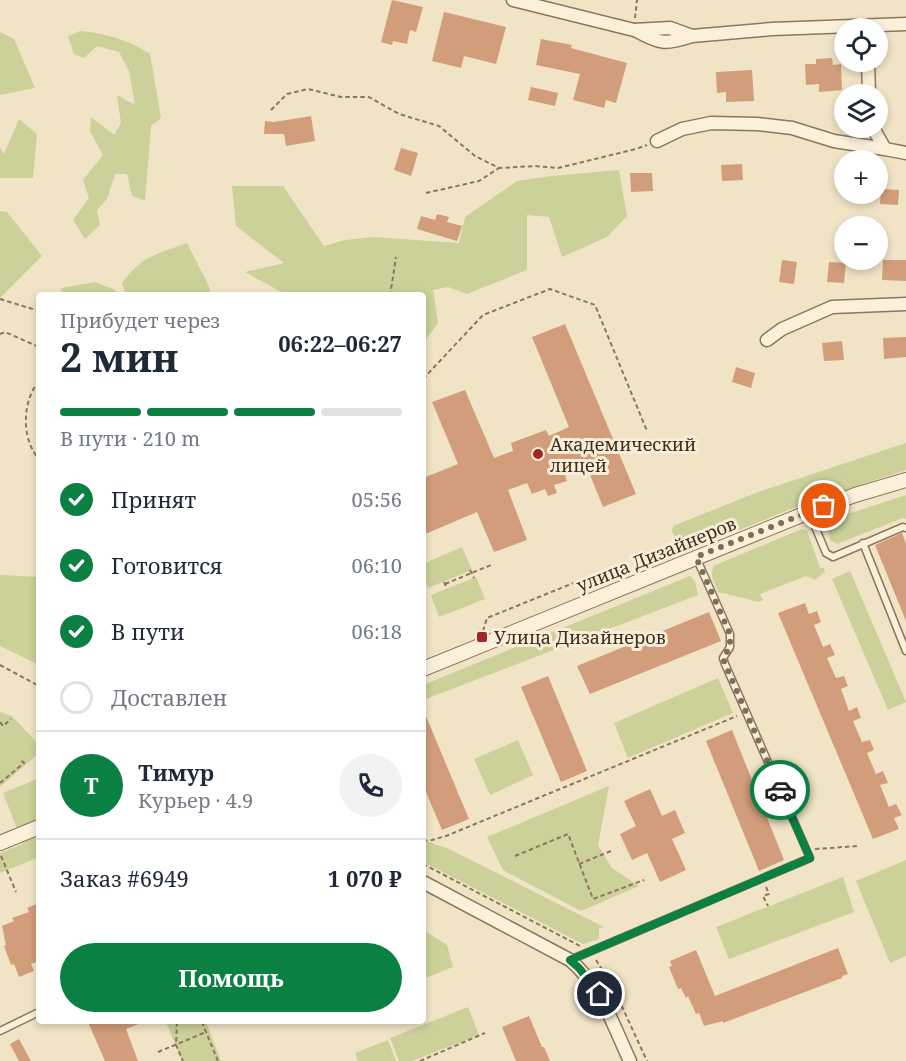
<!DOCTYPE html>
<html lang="ru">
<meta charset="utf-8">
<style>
body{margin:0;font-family:"Noto Serif",serif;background:#f2f2f3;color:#1f2937;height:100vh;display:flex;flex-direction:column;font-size:22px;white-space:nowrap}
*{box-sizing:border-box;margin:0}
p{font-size:20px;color:#747a83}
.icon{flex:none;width:33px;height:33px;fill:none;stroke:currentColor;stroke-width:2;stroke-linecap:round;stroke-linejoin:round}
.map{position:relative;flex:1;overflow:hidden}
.panel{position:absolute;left:36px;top:292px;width:390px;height:732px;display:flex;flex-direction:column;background:#fff;border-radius:6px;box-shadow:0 3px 9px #0003}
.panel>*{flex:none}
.controls{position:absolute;left:834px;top:18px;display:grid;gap:12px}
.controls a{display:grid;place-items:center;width:54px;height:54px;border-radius:50%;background:#fff;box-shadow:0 3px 9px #0003;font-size:30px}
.pin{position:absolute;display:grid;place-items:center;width:51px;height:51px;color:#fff;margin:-26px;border:3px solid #fff;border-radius:50%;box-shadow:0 2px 6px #0007}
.courier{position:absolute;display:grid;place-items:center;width:60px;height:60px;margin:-30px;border:4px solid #0b8043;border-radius:50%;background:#fff;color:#222;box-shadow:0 2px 8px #0007}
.headline em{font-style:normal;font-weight:700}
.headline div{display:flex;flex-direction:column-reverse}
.headline{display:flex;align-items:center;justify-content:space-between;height:102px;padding:0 24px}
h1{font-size:39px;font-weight:700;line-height:45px}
.bar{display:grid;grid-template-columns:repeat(4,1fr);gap:9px 6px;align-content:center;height:72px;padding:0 24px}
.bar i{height:8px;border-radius:4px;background:#e0e1e3}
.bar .on{background:#0b8043}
.bar p{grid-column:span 4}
.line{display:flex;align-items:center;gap:15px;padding:0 24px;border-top:2px solid #e0e1e3}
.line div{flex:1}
.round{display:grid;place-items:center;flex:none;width:63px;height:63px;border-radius:32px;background:#f2f2f3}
ol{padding:0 24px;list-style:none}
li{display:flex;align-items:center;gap:18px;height:66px}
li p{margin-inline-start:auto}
li .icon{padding:6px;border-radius:50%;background:#0b8043;color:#fff;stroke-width:4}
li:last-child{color:#747a83}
li i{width:33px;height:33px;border:3px solid #e0e1e3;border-radius:50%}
.action{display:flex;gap:12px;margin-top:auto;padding:12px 24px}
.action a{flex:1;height:69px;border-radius:36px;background:#0b8043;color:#fff;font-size:24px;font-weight:700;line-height:69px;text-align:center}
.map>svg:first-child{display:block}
</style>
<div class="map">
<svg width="906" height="1061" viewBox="0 0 906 1061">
<rect width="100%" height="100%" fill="#f1e4c6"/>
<!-- green -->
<g fill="#cbd199">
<path d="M80 31C105 33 129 40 150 54L161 118 151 126 145 201 132 196 127 174H115L107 199 97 210 100 225 85 239 73 220 89 198 83 180 103 155 90 131 91 117 114 135 121 123 117 95 135 105 129 71 119 52 97 46 84 58 74 54 68 36Z"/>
<path d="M0 32 14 39 35 88 0 95Z"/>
<path d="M19 119 37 134 33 178H0V147L4 154Z"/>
<path d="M619 170 627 216 607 237 562 257 549 217 527 215V270L467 294 448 287 433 290 438 323 423 343V296L287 295 245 272 284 263 236 226 232 186H283L324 246 345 240 373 237 459 243 465 217 517 181 552 176Z"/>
<path d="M0 211 7 212 42 256 0 298Z"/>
<path d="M187 243 209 286 211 295H126L122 283C141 256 157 254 187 243Z"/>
<path d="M95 282 115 290 117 295H62L61 288Z"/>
<path d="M906 443V470L816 499 717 539 713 533 679 547 672 531 673 526 758 492Z"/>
<path d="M906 495V519L903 518 837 544 830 540 826 521Z"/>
<path d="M802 529 807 531 820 568H824L825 572 815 580 806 576 760 594 763 600 759 602 718 592 712 576 713 566Z"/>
<path d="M462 547 472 570 428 588 423 577V564Z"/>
<path d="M850 571 906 702 888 710 832 579Z"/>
<path d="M0 575 39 577V665L0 646Z"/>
<path d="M690 576 695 582 698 595 423 700V685Z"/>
<path d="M476 577 485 599 439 617 431 595Z"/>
<path d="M718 678 733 713 628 758 614 723Z"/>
<path d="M0 712 12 716 39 745V753L0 787Z"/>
<path d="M518 740 533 775 490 795 474 759Z"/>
<path d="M39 778V857L0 873V853L23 844 3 793Z"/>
<path d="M609 786 598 845 612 868 639 886 581 911 503 870 487 837Z"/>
<path d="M426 841 449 849 604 927 599 928V939L583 944 423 862V842Z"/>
<path d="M906 860V956L890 963 856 881Z"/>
<path d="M843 877 854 912 729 959 716 927Z"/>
<path d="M423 930 447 945 453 967 423 979Z"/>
<path d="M468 1007 479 1035 412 1061H399L390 1038Z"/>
<path d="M166 1022H206L221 1061H182Z"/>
<path d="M388 1040 396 1061H358L355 1053Z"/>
</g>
<!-- building -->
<g fill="#d29d7a">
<path d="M392 0 423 7 416 32 410 30 407 44 393 41 392 45 381 42Z"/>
<path d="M444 12 506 27 496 64 464 56 461 68 432 61Z"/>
<path d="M541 39 572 45 571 48 627 63 616 103 606 100 604 108 573 100 580 74 536 65Z"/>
<path d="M832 58 833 65 841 64 842 90 819 92V84L806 85 805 64H816V59Z"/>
<path d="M752 70 754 101 726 102V92L717 93 716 72Z"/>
<path d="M531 87 558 93 555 106 528 100Z"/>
<path d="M311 116 315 141 286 146 284 134H264L265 121 274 122Z"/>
<path d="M401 148 418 153 411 176 394 170Z"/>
<path d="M742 164 743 180 722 181 721 165Z"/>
<path d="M630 173H652L653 191 631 192Z"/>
<path d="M881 189 899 190 898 205 880 204Z"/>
<path d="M437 214 449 217 447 222 462 226 457 241 417 229 421 216 435 220Z"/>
<path d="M782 260 797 262 794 284 779 282Z"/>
<path d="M883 260H906V281L882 280Z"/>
<path d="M829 262 846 263 844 283 827 282Z"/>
<path d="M565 324 636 494 603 507 584 460 563 468 567 481 554 485 557 493 548 496 545 489 532 494 527 483 508 490 527 540 494 552 477 512 423 535V478L458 464 432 402 465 390 494 458 513 451 511 443 546 430 549 436 569 427 532 337Z"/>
<path d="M906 337V357L884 359 883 338Z"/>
<path d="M842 341 844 360 824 361 822 343Z"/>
<path d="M736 367 755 373 751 388 732 382Z"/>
<path d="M902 533 906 544V621L875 545Z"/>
<path d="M805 603 809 614 817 611 821 622 814 625 823 647 830 644 835 655 827 658 836 678 844 676 848 686 841 689 849 711 857 707 861 718 853 721 862 742 870 740 874 750 867 753 876 774 883 771 888 783 880 785 889 807 896 804 902 815 894 818 899 829 873 839 778 613Z"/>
<path d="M709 612 721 641 590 694 577 666Z"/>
<path d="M548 676 587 771 561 782 521 687Z"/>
<path d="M423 709 469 819 442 830 423 785Z"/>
<path d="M732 730 784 860 759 871 706 741Z"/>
<path d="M650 789 662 816 675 810 685 833 672 839 686 870 660 882 647 853 632 860 620 834 636 826 624 801Z"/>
<path d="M39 903V961L31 964 34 971 19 977 14 964 11 965 4 946 6 945 2 926 14 921 12 918 29 912 27 908Z"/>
<path d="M838 948 848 974 842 976V978L723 1023V1021L704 1026 699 1013 696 1014 688 996 686 998 681 988 678 989 669 967 672 966 670 961 696 950 715 996Z"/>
<path d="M529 1016 542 1047H544L550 1061H516L502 1027Z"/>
<path d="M88 1022H144L126 1029 138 1061H105Z"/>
<path d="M19 1039 31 1061H19L10 1044Z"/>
</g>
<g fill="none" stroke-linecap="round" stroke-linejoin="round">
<defs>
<g id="service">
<path d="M809 512 826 553 833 557 903 527 906 528"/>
<path d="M863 543 906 651"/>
<path d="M570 960 810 858 725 664 723 658 730 647V634L696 557"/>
<path d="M0 1031 39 1012"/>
</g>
<g id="minor">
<path d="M513 0 634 30 670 28 692 36 772 29 906 24"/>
<path d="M635 30C660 44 665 45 692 36"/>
<path d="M868 62 869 94"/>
<path d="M873 128 885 149 906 153"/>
<path d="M657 141 682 129 711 123 757 124 792 128 834 141 885 149"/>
<path d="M767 340 782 329 832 307 906 304"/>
<path d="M423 882 570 960C601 986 613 1025 630 1061"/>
</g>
<g id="tertiary">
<path d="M423 669 809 512 855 495 906 480"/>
<path d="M0 843 39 827"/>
</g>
</defs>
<!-- service casing -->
<use href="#service" stroke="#8f755a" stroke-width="9"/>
<!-- minor casing -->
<use href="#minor" stroke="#8f755a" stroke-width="15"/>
<!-- tertiary casing -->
<use href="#tertiary" stroke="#8f755a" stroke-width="16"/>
<!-- path -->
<g stroke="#8f755a" stroke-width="2" stroke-dasharray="4.5 3" stroke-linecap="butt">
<path d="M635 18 637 0"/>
<path d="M271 110 287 94 308 89 341 97H369L399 114 439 126 475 156 499 168 535 166 558 168 636 149 647 145"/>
<path d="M426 193 479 181 499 168"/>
<path d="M390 296 396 257"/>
<path d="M0 299 39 311"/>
<path d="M0 334 5 332 39 347"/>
<path d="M423 379 483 315 550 289 595 305 647 431"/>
<path d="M39 381C22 401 21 439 39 459"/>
<path d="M470 570 474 578"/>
<path d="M444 582 447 589"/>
<path d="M445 584 491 565"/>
<path d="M483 631 487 618 608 569 616 576"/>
<path d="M0 665 39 686"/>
<path d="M0 722 3 726 11 719"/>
<path d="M0 783 24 763 21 760"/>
<path d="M423 841 432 840 446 836 737 716"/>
<path d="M815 849 858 846"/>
<path d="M1 856 16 892"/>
<path d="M515 856 568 834 593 899 644 880"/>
<path d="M423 864 580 946"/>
<path d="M579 864 611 851"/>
<path d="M766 887 769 894 763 896 768 906"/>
<path d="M596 960 613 987 647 1061"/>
<path d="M177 1022 176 1045 183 1061"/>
<path d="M202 1022 218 1061"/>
<path d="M158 1052 206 1032"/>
<path d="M420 1061 485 1033"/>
</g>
<!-- service -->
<use href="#service" stroke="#fbf1db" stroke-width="6"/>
<!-- minor -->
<use href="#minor" stroke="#fbf1db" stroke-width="12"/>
<!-- tertiary -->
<use href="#tertiary" stroke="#fbf1db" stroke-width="14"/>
</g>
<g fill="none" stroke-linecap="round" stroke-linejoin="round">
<!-- done -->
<path stroke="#7d6d59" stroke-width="6" stroke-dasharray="0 10.8" d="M780 790 725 664 723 658 730 647V634L696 557 824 506"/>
<!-- route -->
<path stroke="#0b8043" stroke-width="8" d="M600 994 579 968 570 960 810 858 780 790"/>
</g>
<!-- markers -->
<g fill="#a22629" stroke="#f8eed7" stroke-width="2">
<circle cx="538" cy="454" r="6"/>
<rect x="476" y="631" width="12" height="12" rx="3"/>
</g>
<g text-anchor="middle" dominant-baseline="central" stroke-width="6" stroke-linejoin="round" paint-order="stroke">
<!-- poi labels -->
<g font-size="18" fill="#3e2d1f" stroke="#f8eed7" text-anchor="start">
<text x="550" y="444">Академический<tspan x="550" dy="21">лицей</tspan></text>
<text x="494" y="637">Улица Дизайнеров</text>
</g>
<!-- street labels -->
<g font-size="18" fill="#3e2d1f" stroke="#f8eed7">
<text transform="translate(656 554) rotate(-22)">улица Дизайнеров</text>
</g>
</g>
</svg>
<div class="controls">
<a><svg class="icon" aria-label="locate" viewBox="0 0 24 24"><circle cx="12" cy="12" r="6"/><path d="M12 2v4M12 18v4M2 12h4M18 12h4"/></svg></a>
<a><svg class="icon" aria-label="layers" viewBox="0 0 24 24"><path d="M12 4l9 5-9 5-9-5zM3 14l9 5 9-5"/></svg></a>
<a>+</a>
<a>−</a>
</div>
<div class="pin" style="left:824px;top:506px;background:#ea580c"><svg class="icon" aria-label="bag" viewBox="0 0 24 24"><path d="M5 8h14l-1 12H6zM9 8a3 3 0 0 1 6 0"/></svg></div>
<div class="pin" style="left:600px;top:994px;background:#1f2937"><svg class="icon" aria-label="home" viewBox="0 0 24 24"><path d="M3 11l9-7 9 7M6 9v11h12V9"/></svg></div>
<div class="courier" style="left:780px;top:790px"><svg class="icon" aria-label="car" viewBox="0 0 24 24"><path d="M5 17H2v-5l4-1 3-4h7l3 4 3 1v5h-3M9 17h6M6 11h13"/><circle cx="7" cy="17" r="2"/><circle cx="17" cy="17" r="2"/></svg></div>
<section class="panel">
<div class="headline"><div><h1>2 мин</h1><p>Прибудет через</p></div><em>06:22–06:27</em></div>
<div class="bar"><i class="on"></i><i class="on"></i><i class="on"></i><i></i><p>В пути · 210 m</p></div>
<ol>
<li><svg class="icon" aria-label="check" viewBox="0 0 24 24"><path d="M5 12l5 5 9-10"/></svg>Принят<p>05:56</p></li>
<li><svg class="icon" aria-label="check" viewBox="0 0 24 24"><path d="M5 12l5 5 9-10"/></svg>Готовится<p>06:10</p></li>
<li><svg class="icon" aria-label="check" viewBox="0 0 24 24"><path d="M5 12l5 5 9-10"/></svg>В пути<p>06:18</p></li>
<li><i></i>Доставлен</li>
</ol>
<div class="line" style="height:108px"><b class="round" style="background:#0b8043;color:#fff">Т</b><div><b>Тимур</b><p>Курьер · 4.9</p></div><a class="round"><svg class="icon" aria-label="phone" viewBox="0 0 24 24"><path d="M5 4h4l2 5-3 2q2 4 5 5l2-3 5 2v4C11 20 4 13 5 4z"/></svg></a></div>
<div class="line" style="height:78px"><div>Заказ #6949</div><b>1 070 ₽</b></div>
<div class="action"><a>Помощь</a></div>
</section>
</div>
